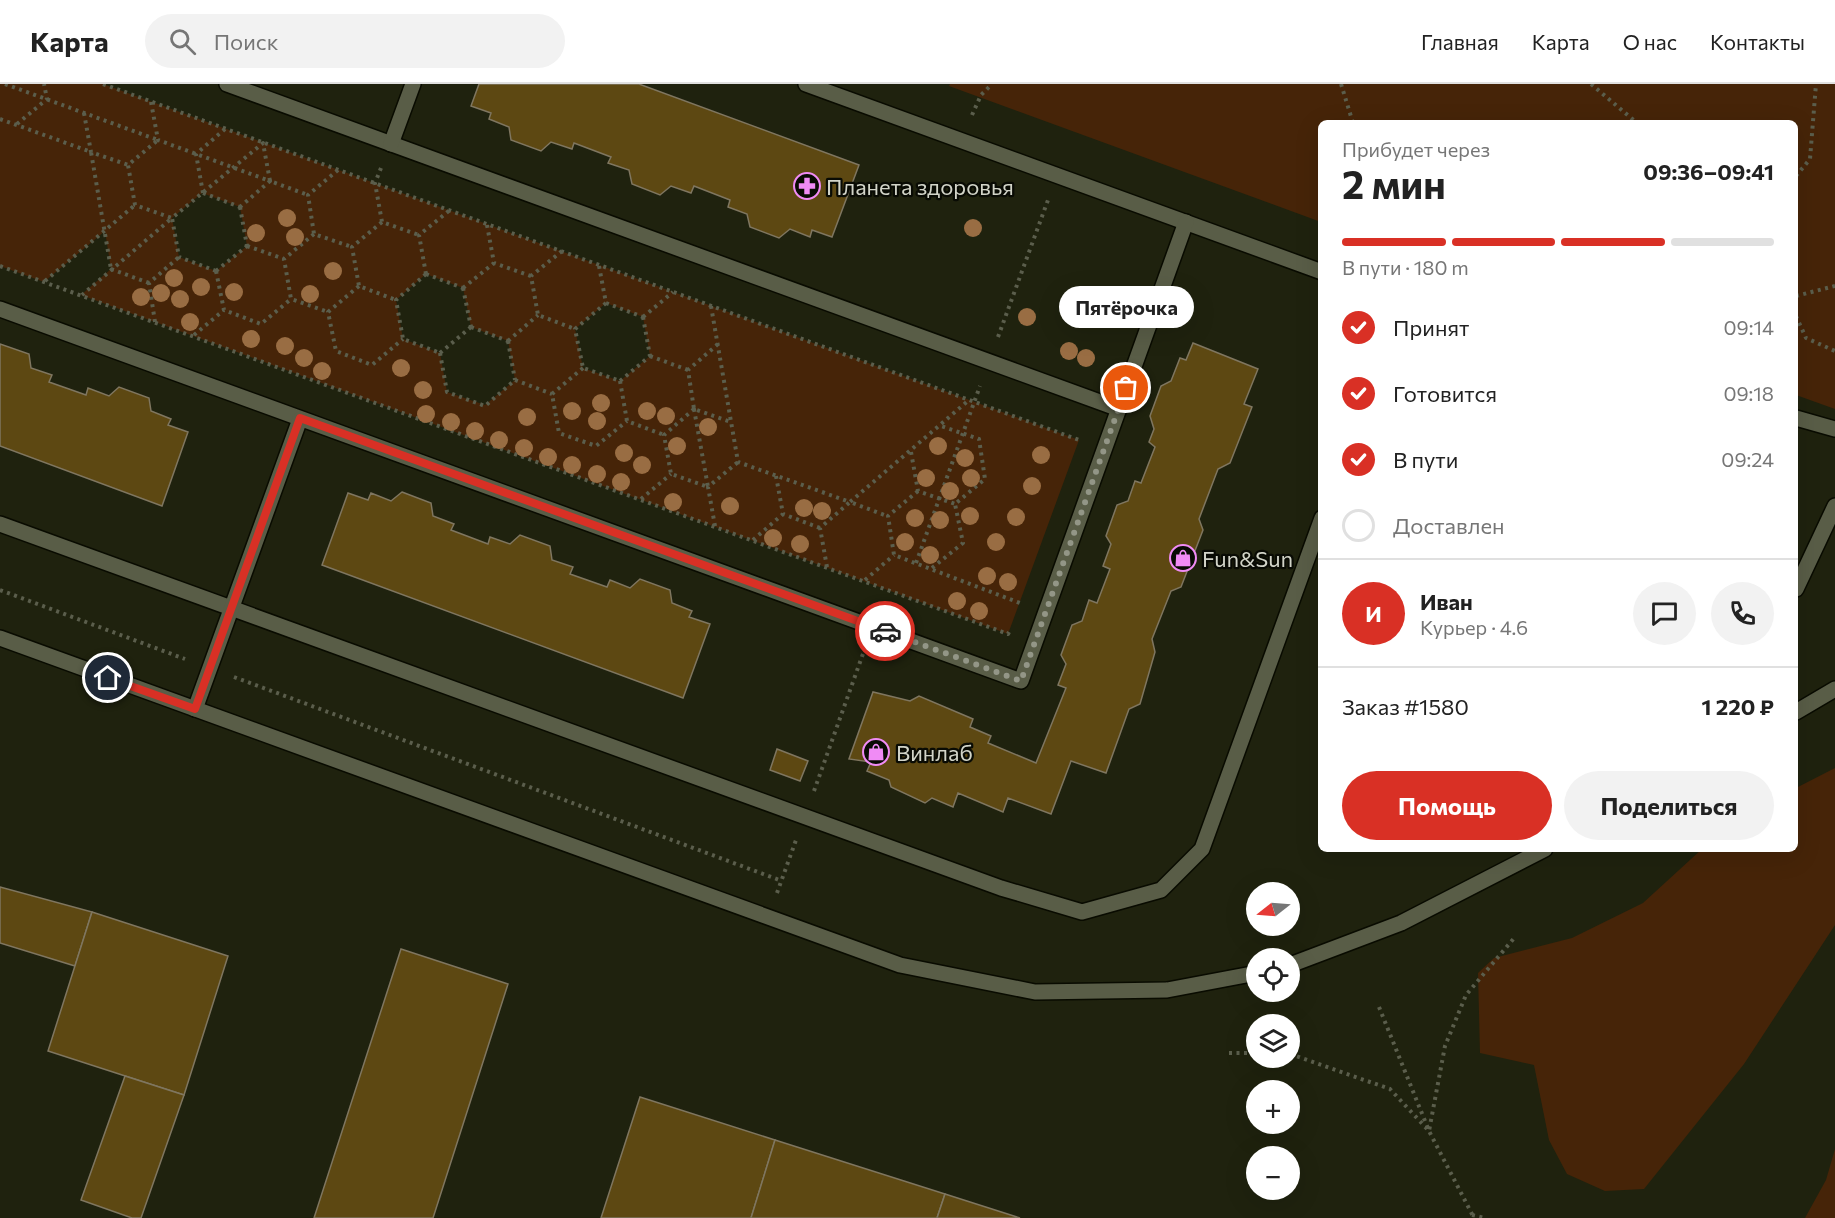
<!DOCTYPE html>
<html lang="ru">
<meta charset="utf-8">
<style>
body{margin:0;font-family:Commissioner,sans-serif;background:#f2f2f2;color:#222;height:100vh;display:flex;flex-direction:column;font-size:22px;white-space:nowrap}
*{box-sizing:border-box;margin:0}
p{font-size:20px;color:#767676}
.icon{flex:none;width:33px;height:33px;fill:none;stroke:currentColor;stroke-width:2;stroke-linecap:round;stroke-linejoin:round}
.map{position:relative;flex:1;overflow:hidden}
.sheet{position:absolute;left:1318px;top:36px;width:480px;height:732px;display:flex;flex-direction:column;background:#fff;border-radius:9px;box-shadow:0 6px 24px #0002}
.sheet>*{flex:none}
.needle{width:39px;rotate:253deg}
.tools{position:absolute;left:1246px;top:798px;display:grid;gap:12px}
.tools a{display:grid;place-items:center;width:54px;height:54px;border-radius:50%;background:#fff;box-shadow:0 6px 24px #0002;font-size:30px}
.pin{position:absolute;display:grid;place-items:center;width:51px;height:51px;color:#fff;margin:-26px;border:3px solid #fff;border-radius:50%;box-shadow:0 2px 6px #0007}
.courier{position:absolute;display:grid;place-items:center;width:60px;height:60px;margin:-30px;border:4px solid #d93025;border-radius:50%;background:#fff;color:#222;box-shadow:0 2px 8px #0007}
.bubble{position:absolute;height:42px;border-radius:21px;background:#fff;box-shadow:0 6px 24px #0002;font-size:20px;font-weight:700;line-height:42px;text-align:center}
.headline em{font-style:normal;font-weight:700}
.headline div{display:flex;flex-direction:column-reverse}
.headline{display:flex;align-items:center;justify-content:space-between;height:102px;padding:0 24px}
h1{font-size:39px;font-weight:700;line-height:45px}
.bar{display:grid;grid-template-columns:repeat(4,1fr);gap:9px 6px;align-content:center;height:72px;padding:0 24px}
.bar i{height:8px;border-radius:4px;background:#e0e0e0}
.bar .current{background:#d93025}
.bar p{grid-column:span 4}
.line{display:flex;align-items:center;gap:15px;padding:0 24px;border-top:2px solid #e0e0e0}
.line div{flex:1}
.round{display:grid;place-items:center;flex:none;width:63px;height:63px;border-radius:32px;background:#f2f2f2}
ol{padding:0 24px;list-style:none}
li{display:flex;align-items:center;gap:18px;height:66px}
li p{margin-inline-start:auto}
li .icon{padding:6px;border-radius:50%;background:#d93025;color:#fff;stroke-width:4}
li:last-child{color:#767676}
li i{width:33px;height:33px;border:3px solid #e0e0e0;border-radius:50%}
.primary-button{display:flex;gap:12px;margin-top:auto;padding:12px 24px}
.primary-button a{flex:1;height:69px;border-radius:36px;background:#d93025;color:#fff;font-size:24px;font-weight:700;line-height:69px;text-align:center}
.primary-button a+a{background:#f2f2f2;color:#222}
header{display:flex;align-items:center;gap:36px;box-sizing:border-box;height:84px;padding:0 30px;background:#fff;border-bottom:2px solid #e0e0e0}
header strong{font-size:28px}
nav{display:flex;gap:33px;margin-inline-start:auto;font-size:21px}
.search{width:420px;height:54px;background:#f2f2f2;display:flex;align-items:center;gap:15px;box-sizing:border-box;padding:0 21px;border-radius:33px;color:#767676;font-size:22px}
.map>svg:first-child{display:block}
</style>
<header>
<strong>Карта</strong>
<div class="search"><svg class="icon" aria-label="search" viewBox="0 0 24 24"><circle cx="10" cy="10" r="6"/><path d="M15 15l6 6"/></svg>Поиск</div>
<nav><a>Главная</a><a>Карта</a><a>О нас</a><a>Контакты</a></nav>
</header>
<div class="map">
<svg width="1835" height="1134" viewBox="0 0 1835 1134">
<rect width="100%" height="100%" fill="#1f220e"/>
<!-- green -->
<g fill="#462408" fill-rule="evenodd">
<path d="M0 0H103L1079 356 1008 550 81 211 111 185 105 147 44 198 0 182ZM202 109 240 123 247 162 216 187 179 173 172 134ZM426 190 463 204 471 243 508 257 515 296 485 321 447 308 440 269 403 255 396 216ZM606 219 643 233 650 272 620 297 583 284 575 245Z"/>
<path d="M950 0H1835V325L1796 311V39H1322L1321 138 949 2Z"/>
<path d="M1835 684V841L1744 980 1644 1105 1605 1107 1567 1090 1549 1056 1534 981 1480 969 1478 889 1494 874 1572 854 1643 819 1702 765H1796V704Z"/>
<path d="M1835 1065V1134H1805L1826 1096Z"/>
</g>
<!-- building -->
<g fill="#5d4812" stroke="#7f7660" stroke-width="1.5">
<path d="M479 0H639L859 81 832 153 812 146 810 153 790 145 779 154 750 143 747 130 728 123 730 116 694 102 691 109 671 102 660 111 632 100 629 86 608 79 611 73 574 59 572 65 551 58 541 67 511 56 509 43 489 35 491 29 471 22Z"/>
<path d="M1193 259 1258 285 1244 320 1252 323 1230 379 1218 385 1199 435 1203 446 1181 503 1171 507 1152 555 1155 568 1140 620 1129 625 1106 689 1071 677 1051 730 1008 714 1003 728 958 709 953 723 932 714 925 719 891 703 889 696 867 687 871 678 849 675 873 608 910 617 919 612 973 635 970 643 991 652 988 659 1036 679 1066 604 1058 601 1066 580 1061 571 1072 541 1082 537 1089 516 1097 519 1110 485 1103 482 1111 460 1106 452 1117 421 1128 417 1135 397 1141 399 1155 363 1149 358 1154 345 1150 332 1161 302 1171 297 1180 274 1186 276Z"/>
<path d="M0 260 29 270 31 284 52 291 49 298 86 311 88 304 109 312 119 303 149 314 151 327 171 335 168 341 188 348 162 422 0 362Z"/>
<path d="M402 408 431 419 433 432 454 440 451 446 488 460 490 453 510 460 520 451 550 462 552 476 573 483 570 490 607 503 610 496 630 504 640 495 670 506 672 519 692 527 689 533 710 540 683 614 322 481 348 409 368 416 371 409 391 417Z"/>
<path d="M777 665 808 677 800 697 770 686Z"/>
<path d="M0 803 92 828 75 882 0 859Z"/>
<path d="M92 828 228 872 184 1011 48 967Z"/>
<path d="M401 865 508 900 433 1134H314Z"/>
<path d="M125 992 184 1011 141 1134H132L81 1116Z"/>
<path d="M640 1013 775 1056 751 1134H601Z"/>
<path d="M775 1056 945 1110 937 1134H751Z"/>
<path d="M945 1110 1020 1134H937Z"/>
</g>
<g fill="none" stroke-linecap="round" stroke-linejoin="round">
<defs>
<g id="service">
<path d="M227 0 1119 325"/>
<path d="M806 0 1322 188"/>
<path d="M391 60 413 0"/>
<path d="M0 225 1021 597 1186 138"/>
<path d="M1796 334 1835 345"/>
<path d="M0 440 1001 804 1082 828 1161 806 1202 765 1322 434"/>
<path d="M1796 505 1835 422"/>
<path d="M195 625 300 335"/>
</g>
<g id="minor">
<path d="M0 554 900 881 1035 908 1167 906 1257 889"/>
<path d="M1796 628 1835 605"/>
<path d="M1290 881 1401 839 1545 765"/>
</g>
</defs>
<!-- service casing -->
<use href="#service" stroke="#090b00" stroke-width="18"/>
<!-- minor casing -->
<use href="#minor" stroke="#090b00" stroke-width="18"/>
<!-- path -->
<g stroke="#5b5e4c" stroke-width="4" stroke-dasharray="3 4.5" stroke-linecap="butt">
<path d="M5 0 158 56 128 81 135 121 172 134 82 211"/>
<path d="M103 0 1079 356 1078 358"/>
<path d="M1341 0 1353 39"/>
<path d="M1591 0 1637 39"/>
<path d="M151 18 158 56 270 97 240 123"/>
<path d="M84 29 91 68 128 81"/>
<path d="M972 31 981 11 992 0"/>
<path d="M0 35 91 68 111 185"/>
<path d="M17 40 47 15 44 0"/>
<path d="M381 84 375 99 382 138 419 151"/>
<path d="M338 86 308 111 314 150 352 163"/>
<path d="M1796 92 1810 75 1816 0"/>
<path d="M203 109 196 70 225 45"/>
<path d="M203 109 240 123"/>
<path d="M240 123 247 162"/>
<path d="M382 138 352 163 359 202 396 216"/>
<path d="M487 141 494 179 531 192"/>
<path d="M314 150 284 175 291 215 328 228"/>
<path d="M247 162 284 175"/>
<path d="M562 167 531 192 538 231 575 245"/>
<path d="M0 182 1008 550 1009 548"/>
<path d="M599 182 606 219"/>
<path d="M111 185 149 199"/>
<path d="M216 187 179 173 172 134 263 59 270 97 308 111"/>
<path d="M216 187 224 226 261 240 291 215"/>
<path d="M216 187 247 162"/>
<path d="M426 190 396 216 403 255 440 269"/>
<path d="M426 190 419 151 450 126"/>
<path d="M426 190 463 204"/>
<path d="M45 197 135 121"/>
<path d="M359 202 328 228 336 267 372 281 403 255"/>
<path d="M463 204 494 179"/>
<path d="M463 204 471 243"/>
<path d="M1796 212 1835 202"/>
<path d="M606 219 575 245 583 284 620 297"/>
<path d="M606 219 643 233"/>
<path d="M711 222 738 378 850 418 969 316"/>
<path d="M1796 232 1806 254 1835 267"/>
<path d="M643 233 650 272"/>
<path d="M643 233 673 208"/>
<path d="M155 238 149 199 179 173"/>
<path d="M471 243 508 257"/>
<path d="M194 251 224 226"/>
<path d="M998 253 1048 116"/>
<path d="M508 257 538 231"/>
<path d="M508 257 515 296"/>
<path d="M718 260 688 286 694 325 731 338"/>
<path d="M440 269 447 308 485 322 515 296"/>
<path d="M440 269 471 243"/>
<path d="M650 272 688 286"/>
<path d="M583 284 552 310 559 349 596 362 627 337"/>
<path d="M515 296 552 310"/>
<path d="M620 297 627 337 664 351"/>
<path d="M620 297 650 272"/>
<path d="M694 325 708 403 671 390 664 351Z"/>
<path d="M911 368 918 407 955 420"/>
<path d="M776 392 783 430 820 444"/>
<path d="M918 407 888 432 894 471 1020 519"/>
<path d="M641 415 671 390"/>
<path d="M715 442 708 403 738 378"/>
<path d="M753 456 783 430"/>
<path d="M916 479 980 302"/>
<path d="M827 483 820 444 850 418 887 432"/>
<path d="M932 484 963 459 955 420 985 395 979 355 941 342"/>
<path d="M865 496 894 471"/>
<path d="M0 506 185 575"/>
<path d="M234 593 782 797"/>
<path d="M814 707 864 567"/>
<path d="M777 809 796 756"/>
<path d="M1379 923 1429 1047 1474 1134"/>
<path d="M1229 969H1257"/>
<path d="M1290 970 1390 1005 1429 1047 1445 962 1466 911 1515 853"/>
<path d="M1472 1131 1485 1134"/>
</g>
<!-- service -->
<use href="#service" stroke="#595d47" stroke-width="15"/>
<!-- minor -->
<use href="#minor" stroke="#595d47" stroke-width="15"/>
</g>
<!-- trees -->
<g fill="#996d43">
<circle cx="287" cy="134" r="9"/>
<circle cx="973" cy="144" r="9"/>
<circle cx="256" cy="149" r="9"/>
<circle cx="295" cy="153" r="9"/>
<circle cx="333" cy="187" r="9"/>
<circle cx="174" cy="194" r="9"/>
<circle cx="201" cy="203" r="9"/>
<circle cx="234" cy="208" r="9"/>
<circle cx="161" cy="209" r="9"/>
<circle cx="310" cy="210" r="9"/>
<circle cx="141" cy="213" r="9"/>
<circle cx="180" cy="215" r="9"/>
<circle cx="1096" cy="220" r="9"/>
<circle cx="1027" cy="233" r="9"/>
<circle cx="190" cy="238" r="9"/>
<circle cx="251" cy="255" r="9"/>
<circle cx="285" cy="262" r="9"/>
<circle cx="1069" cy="267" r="9"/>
<circle cx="304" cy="274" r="9"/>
<circle cx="1086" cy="274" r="9"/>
<circle cx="401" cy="284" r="9"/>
<circle cx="322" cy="287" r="9"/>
<circle cx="423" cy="306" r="9"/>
<circle cx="601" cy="319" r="9"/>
<circle cx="572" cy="327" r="9"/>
<circle cx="647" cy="327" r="9"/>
<circle cx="426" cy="330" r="9"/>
<circle cx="666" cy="332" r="9"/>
<circle cx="527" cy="333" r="9"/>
<circle cx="597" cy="337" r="9"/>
<circle cx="451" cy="338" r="9"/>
<circle cx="708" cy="343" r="9"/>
<circle cx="475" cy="347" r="9"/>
<circle cx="499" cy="356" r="9"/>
<circle cx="677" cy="362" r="9"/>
<circle cx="938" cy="362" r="9"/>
<circle cx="524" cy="364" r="9"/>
<circle cx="624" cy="369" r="9"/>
<circle cx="1041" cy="371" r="9"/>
<circle cx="548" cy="373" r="9"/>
<circle cx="965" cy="374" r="9"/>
<circle cx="572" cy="381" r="9"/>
<circle cx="642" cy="381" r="9"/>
<circle cx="597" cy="390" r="9"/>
<circle cx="926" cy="394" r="9"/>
<circle cx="971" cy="394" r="9"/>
<circle cx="621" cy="398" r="9"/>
<circle cx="1032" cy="402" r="9"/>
<circle cx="950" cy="407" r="9"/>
<circle cx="673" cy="418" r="9"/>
<circle cx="730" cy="422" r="9"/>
<circle cx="804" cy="424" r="9"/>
<circle cx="822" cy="427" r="9"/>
<circle cx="970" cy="432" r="9"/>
<circle cx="1016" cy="433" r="9"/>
<circle cx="915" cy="434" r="9"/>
<circle cx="940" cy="436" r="9"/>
<circle cx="773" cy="454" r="9"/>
<circle cx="905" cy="458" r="9"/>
<circle cx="996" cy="458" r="9"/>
<circle cx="800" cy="460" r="9"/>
<circle cx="930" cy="471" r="9"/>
<circle cx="987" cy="492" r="9"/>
<circle cx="1008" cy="498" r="9"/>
<circle cx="957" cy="517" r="9"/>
<circle cx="979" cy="527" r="9"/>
</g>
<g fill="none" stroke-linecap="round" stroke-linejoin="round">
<!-- done -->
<path stroke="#939687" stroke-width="6" stroke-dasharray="0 10.8" d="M885 547 1021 597 1126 304"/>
<!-- route -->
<path stroke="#d93025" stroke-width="8" d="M108 594 195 625 300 334 885 547"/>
</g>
<!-- icons -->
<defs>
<symbol id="pharmacy-ring" viewBox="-11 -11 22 22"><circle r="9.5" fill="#090b04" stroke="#f08bf5" stroke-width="1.5"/><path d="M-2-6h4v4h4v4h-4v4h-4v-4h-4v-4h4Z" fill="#f08bf5"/></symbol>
<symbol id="shop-ring" viewBox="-11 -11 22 22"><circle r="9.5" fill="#090b04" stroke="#f08bf5" stroke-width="1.5"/><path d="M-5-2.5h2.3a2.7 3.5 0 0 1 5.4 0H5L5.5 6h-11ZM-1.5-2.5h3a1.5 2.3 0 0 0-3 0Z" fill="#f08bf5"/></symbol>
</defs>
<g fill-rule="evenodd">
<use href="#pharmacy-ring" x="792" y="87" width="30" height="30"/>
<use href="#shop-ring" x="1168" y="459" width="30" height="30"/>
<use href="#shop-ring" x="861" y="653" width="30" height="30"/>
</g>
<g text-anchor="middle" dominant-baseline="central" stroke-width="4.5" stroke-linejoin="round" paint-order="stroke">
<!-- poi labels -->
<g font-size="22" fill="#d2d4c8" stroke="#090b04" text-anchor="start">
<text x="826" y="102">Планета здоровья</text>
<text x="1202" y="474">Fun&amp;Sun</text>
<text x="896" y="668">Винлаб</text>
</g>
</g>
</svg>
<div class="tools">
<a><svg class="needle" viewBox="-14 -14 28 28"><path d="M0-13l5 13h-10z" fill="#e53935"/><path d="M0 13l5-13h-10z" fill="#767676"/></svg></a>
<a><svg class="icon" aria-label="locate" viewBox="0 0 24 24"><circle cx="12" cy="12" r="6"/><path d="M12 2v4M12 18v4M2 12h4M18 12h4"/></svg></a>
<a><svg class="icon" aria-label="layers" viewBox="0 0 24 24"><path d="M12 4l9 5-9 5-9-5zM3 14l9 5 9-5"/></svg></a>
<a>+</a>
<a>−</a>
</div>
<div class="pin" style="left:1126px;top:304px;background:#ea580c"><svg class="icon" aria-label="bag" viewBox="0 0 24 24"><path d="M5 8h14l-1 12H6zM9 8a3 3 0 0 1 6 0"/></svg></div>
<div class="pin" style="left:108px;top:594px;background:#1f2937"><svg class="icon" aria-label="home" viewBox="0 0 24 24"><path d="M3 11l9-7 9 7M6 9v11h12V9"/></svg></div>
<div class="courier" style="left:885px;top:547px"><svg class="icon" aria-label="car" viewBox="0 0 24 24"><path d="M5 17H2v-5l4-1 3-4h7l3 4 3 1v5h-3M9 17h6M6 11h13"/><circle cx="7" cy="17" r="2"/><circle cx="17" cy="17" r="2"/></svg></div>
<div class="bubble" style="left:1059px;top:202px;width:135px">Пятёрочка</div>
<section class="sheet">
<div class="headline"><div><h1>2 мин</h1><p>Прибудет через</p></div><em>09:36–09:41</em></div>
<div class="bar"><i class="current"></i><i class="current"></i><i class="current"></i><i></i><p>В пути · 180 m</p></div>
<ol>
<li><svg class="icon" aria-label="check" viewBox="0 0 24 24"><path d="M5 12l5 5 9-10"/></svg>Принят<p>09:14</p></li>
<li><svg class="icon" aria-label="check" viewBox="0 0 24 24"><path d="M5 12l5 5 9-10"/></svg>Готовится<p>09:18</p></li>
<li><svg class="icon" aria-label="check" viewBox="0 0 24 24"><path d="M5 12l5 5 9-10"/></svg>В пути<p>09:24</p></li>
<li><i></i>Доставлен</li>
</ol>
<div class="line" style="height:108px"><b class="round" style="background:#d93025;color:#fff">И</b><div><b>Иван</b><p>Курьер · 4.6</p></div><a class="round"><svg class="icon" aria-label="chat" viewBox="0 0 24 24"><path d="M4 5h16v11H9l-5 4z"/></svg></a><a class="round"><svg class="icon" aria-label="phone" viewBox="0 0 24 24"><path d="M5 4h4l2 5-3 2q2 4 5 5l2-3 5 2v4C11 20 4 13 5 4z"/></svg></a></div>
<div class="line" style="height:78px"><div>Заказ #1580</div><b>1 220 ₽</b></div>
<div class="primary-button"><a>Помощь</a><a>Поделиться</a></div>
</section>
</div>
